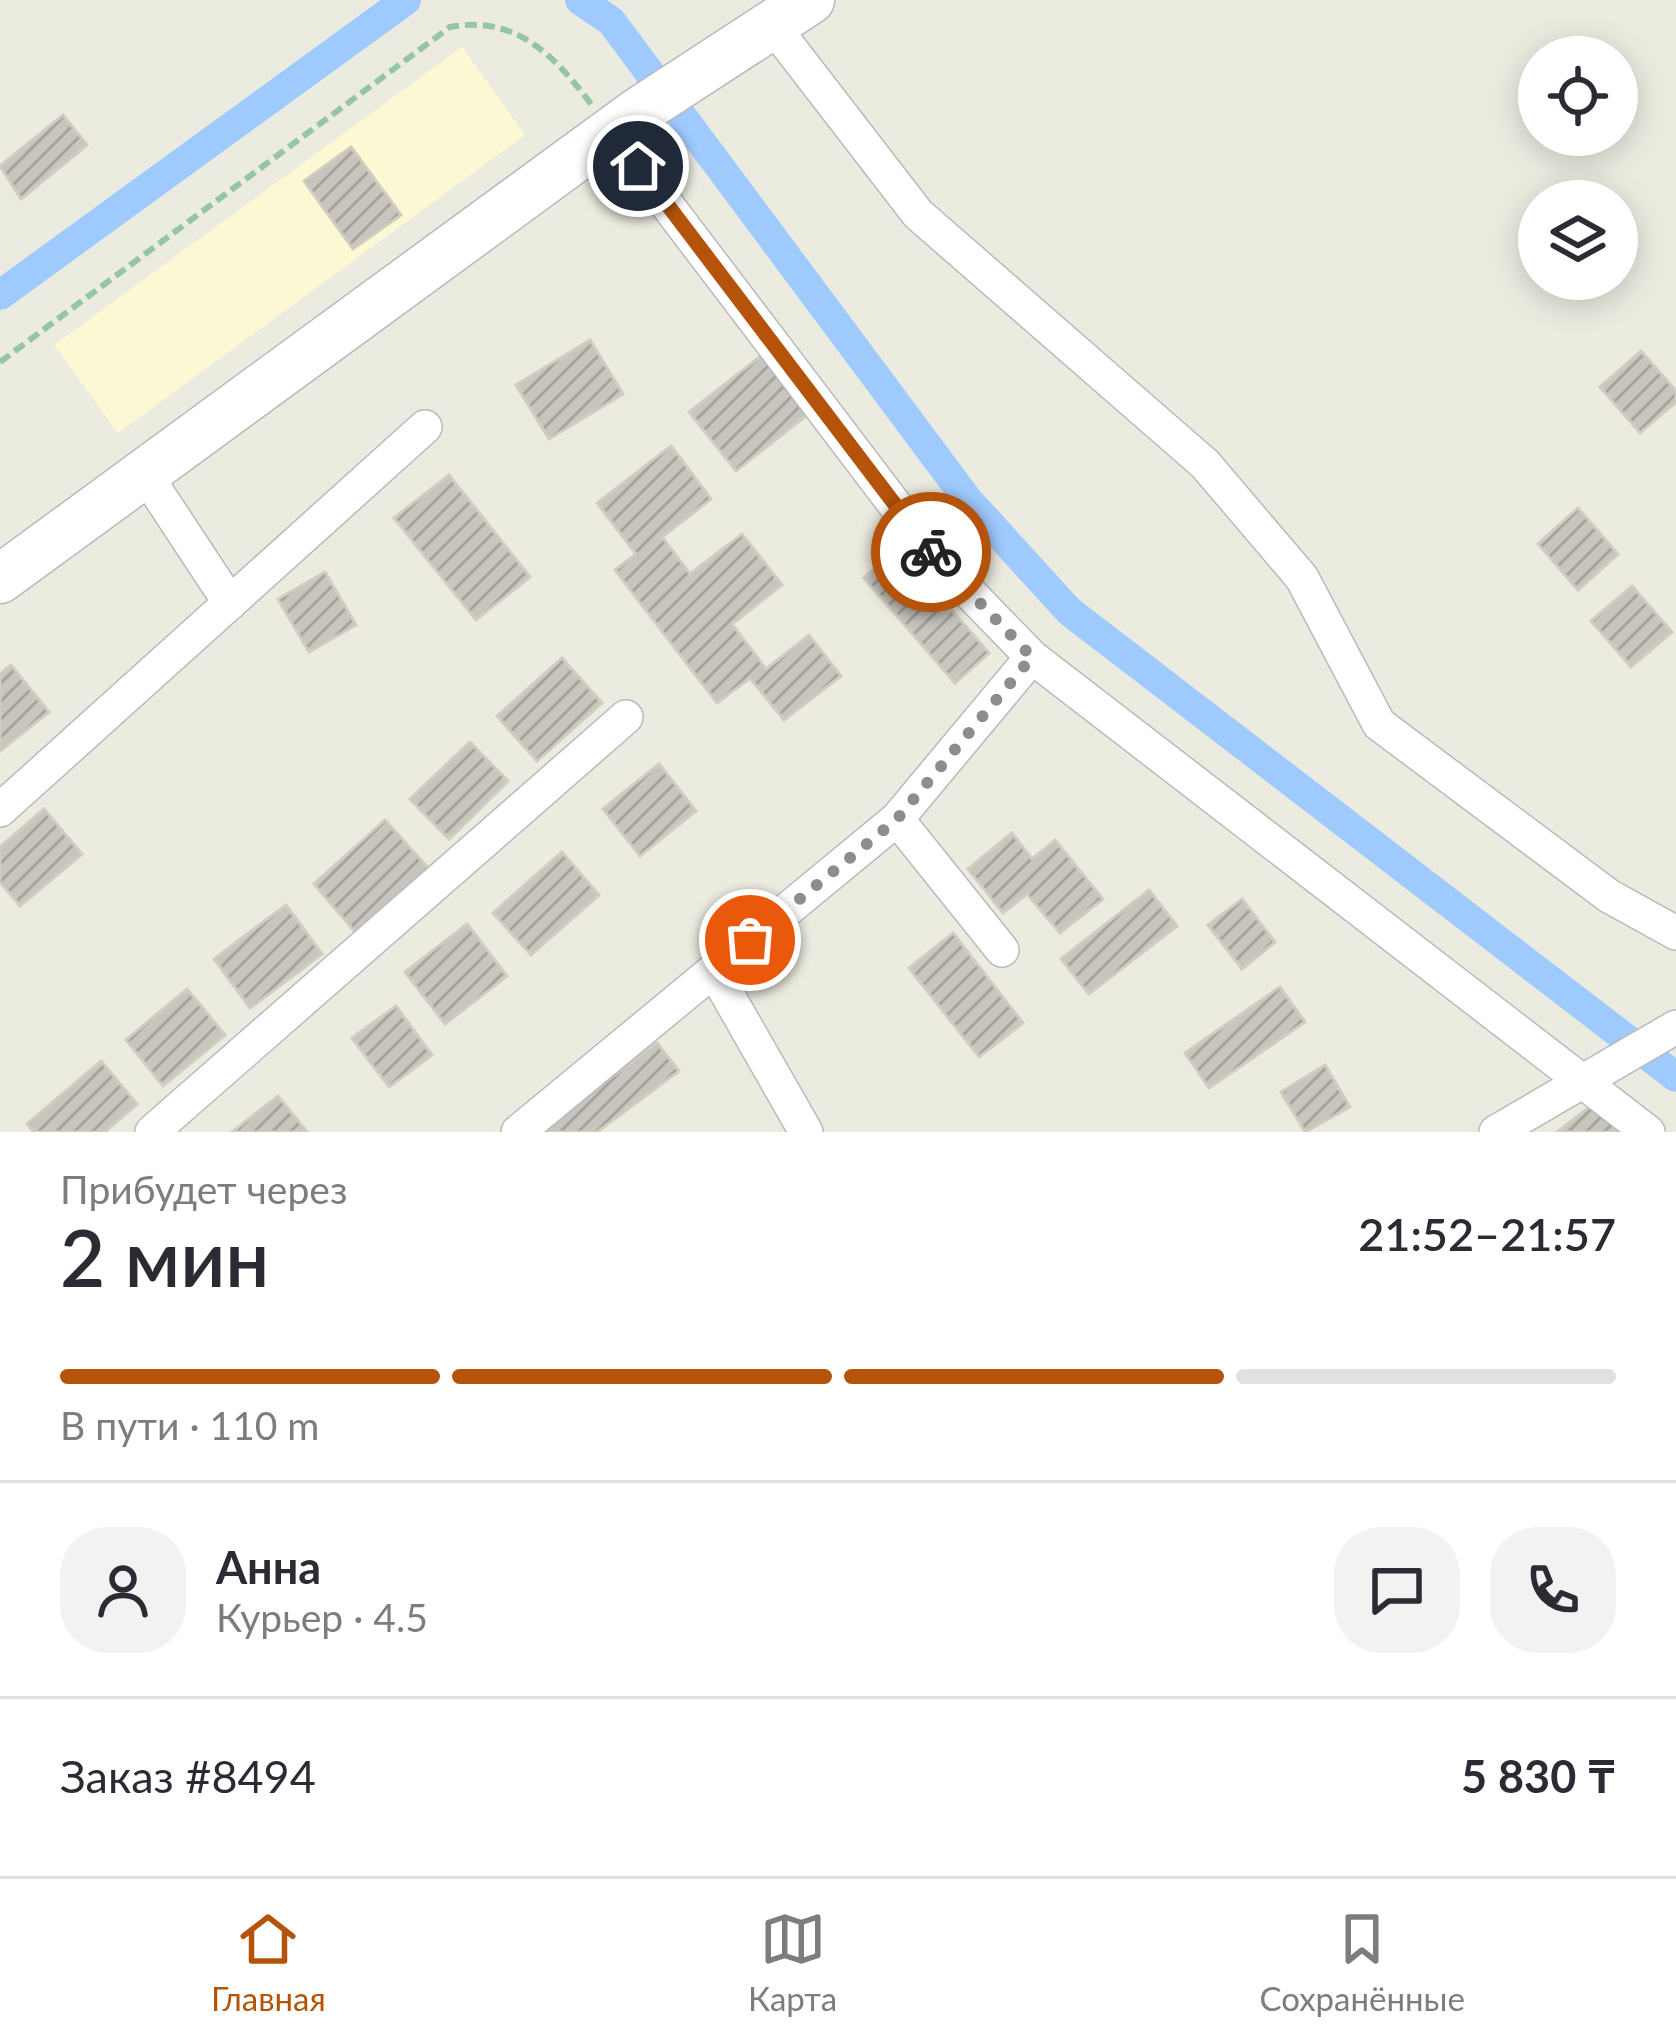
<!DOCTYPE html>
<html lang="ru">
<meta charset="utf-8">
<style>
body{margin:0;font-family:Lato,sans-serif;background:#f2f2f3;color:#2b2b33;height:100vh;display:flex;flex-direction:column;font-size:45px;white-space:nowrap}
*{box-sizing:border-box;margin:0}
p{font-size:39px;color:#7c7c81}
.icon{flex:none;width:66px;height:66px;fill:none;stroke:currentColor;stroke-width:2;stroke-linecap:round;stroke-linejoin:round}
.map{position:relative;height:1132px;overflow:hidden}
.side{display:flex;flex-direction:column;background:#fff;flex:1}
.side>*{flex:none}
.fabs{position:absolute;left:1518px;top:36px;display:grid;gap:24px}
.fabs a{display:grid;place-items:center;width:120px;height:120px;border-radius:50%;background:#fff;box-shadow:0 6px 30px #0003;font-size:60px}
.pin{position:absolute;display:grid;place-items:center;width:102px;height:102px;color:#fff;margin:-51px;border:6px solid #fff;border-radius:50%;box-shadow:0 3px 12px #0007}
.courier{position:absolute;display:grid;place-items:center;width:120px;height:120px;margin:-60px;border:9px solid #b45309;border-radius:50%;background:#fff;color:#222;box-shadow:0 3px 15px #0007}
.headline em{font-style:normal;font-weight:600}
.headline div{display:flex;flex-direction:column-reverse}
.headline{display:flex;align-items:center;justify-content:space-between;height:204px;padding:0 60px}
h1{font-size:78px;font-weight:600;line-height:90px}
.bar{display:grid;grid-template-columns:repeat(4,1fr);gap:18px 12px;align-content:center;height:144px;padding:0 60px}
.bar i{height:15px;border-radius:9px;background:#e1e1e2}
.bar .active{background:#b45309}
.bar p{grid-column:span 4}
.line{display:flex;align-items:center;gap:30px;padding:0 60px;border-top:3px solid #e1e1e2}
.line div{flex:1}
.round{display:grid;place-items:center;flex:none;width:126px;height:126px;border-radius:48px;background:#f2f2f3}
.tab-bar{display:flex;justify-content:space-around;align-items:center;height:168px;border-top:3px solid #e1e1e2;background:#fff;font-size:33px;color:#7c7c81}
.tab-bar a{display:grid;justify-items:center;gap:6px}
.tab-bar .active{color:#b45309}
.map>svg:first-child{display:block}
</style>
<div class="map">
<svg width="1676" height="1132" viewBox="0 0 1676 1132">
<defs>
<pattern id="building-hatch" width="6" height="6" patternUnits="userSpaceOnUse" patternTransform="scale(3)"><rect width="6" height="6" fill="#c7c5be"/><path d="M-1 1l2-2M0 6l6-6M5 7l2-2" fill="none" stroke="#a5a39e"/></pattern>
</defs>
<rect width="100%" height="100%" fill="#ecebe0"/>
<!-- commercial -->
<path fill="#fdf8d4" d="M462 47 525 135 118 433 54 345Z"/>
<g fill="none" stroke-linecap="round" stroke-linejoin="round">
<!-- canal -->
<g stroke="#9fcafe" stroke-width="30">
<path d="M580 0 611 21 967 499 1069 611 1676 1077"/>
<path d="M0 295 406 0"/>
</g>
</g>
<!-- building -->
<g fill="url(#building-hatch)" stroke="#d0cdbf" stroke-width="3">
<path d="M63 115 87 145 21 199 0 166Z"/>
<path d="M351 147 401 215 353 249 304 181Z"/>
<path d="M590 340 623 394 549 439 516 385Z"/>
<path d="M1641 351 1676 391V402L1640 433 1600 387Z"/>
<path d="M766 352 812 411 736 471 689 412Z"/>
<path d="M671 446 711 499 662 537 690 574 742 534 782 585 732 624 766 669 809 635 841 676 784 720 750 678 717 703 615 570 636 554 597 503Z"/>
<path d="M449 475 530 577 476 620 394 518Z"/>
<path d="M1578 508 1618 554 1578 590 1538 544Z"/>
<path d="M898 548 989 653 955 683 864 578Z"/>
<path d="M325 572 356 625 309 652 278 599Z"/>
<path d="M1632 586 1672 632 1631 667 1591 621Z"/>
<path d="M562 658 602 703 537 761 497 716Z"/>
<path d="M11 665 49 712 0 751V674Z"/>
<path d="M470 742 508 781 449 839 410 799Z"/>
<path d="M659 764 696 811 640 856 603 809Z"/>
<path d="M44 809 82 854 20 906 0 882V847Z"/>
<path d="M385 820 429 869 357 934 314 884Z"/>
<path d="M1012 833 1032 859 1055 840 1103 899 1060 933 1027 894 1003 913 968 869Z"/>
<path d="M562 852 599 895 531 955 493 913Z"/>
<path d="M1149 890 1177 926 1089 994 1061 959Z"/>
<path d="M1242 899 1275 942 1242 969 1208 925Z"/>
<path d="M286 905 322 954 250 1008 214 959Z"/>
<path d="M467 924 507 976 445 1024 405 972Z"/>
<path d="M953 933 1023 1023 979 1057 909 968Z"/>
<path d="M1280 987 1305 1022 1209 1088 1185 1053Z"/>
<path d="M187 989 225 1035 163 1086 126 1040Z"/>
<path d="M396 1006 432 1055 389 1087 352 1038Z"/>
<path d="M657 1043 679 1071 597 1132H539Z"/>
<path d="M101 1061 137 1104 105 1132H34L27 1124Z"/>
<path d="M1325 1065 1350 1107 1305 1132 1281 1092Z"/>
<path d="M278 1096 307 1132H232Z"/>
<path d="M1596 1102 1619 1132H1557Z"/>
</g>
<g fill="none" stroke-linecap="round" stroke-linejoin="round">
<defs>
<g id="minor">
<path d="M773 26 918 214 1205 464 1302 578 1379 724 1609 896 1676 933"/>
<path d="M611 131 933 555 1032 657 1648 1132"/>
<path d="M145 474 230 603"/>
<path d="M0 810 425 427"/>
<path d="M897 819 1002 950"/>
<path d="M714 971 806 1132"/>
<path d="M152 1132 626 717"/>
<path d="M518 1132 897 819 1032 657"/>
<path d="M1496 1132 1676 1027"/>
</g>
<path id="secondary" d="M0 579 638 112 810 0"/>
</defs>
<!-- minor casing -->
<use href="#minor" stroke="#b8babf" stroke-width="36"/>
<!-- secondary casing -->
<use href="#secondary" stroke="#b6b9bf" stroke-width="51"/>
<!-- path -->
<path stroke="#96c4a8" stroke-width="6" stroke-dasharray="12 6" stroke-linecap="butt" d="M0 362 450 27C516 15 554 55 591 104"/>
<!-- minor -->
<use href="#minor" stroke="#fff" stroke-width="33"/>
<!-- secondary -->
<use href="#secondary" stroke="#fff" stroke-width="48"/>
</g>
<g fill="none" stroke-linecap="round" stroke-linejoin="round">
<!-- done -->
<path stroke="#8c8e8d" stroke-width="12" stroke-dasharray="0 21.6" d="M750 940 897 819 1032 657 931 552"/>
<!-- route -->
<path stroke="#b45309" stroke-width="15" d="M638 166 931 552"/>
</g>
</svg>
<div class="fabs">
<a><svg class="icon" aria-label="locate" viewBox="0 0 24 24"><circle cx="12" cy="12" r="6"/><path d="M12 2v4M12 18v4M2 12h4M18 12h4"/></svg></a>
<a><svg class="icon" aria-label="layers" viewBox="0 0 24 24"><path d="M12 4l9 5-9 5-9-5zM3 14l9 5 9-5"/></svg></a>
</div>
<div class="pin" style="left:750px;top:940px;background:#ea580c"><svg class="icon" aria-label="bag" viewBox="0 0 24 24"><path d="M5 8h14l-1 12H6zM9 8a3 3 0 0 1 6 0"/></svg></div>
<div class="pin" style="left:638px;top:166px;background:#1f2937"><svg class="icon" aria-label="home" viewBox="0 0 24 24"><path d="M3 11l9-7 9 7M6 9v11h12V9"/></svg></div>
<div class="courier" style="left:931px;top:552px"><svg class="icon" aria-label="bike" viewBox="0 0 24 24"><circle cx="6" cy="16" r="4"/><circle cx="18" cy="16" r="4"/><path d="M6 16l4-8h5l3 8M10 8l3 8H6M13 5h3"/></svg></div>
</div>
<section class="side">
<div class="headline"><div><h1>2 мин</h1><p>Прибудет через</p></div><em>21:52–21:57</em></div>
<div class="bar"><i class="active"></i><i class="active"></i><i class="active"></i><i></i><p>В пути · 110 m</p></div>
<div class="line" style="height:216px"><a class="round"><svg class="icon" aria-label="person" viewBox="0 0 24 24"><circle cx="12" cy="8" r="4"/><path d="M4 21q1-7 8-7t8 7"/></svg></a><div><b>Анна</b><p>Курьер · 4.5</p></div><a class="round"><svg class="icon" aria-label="chat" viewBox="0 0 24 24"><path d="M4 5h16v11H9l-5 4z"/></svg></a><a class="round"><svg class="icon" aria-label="phone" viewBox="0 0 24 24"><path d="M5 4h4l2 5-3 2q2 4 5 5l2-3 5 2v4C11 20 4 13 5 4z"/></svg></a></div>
<div class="line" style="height:156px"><div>Заказ #8494</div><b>5 830 ₸</b></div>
</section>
<nav class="tab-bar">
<a class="active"><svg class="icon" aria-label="home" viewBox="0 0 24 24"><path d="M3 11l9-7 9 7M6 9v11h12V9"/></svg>Главная</a>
<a><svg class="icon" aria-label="map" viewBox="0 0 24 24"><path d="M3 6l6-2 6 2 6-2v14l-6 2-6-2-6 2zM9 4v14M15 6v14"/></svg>Карта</a>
<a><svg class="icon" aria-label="saved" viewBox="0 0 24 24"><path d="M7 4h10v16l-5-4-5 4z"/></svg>Сохранённые</a>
</nav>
